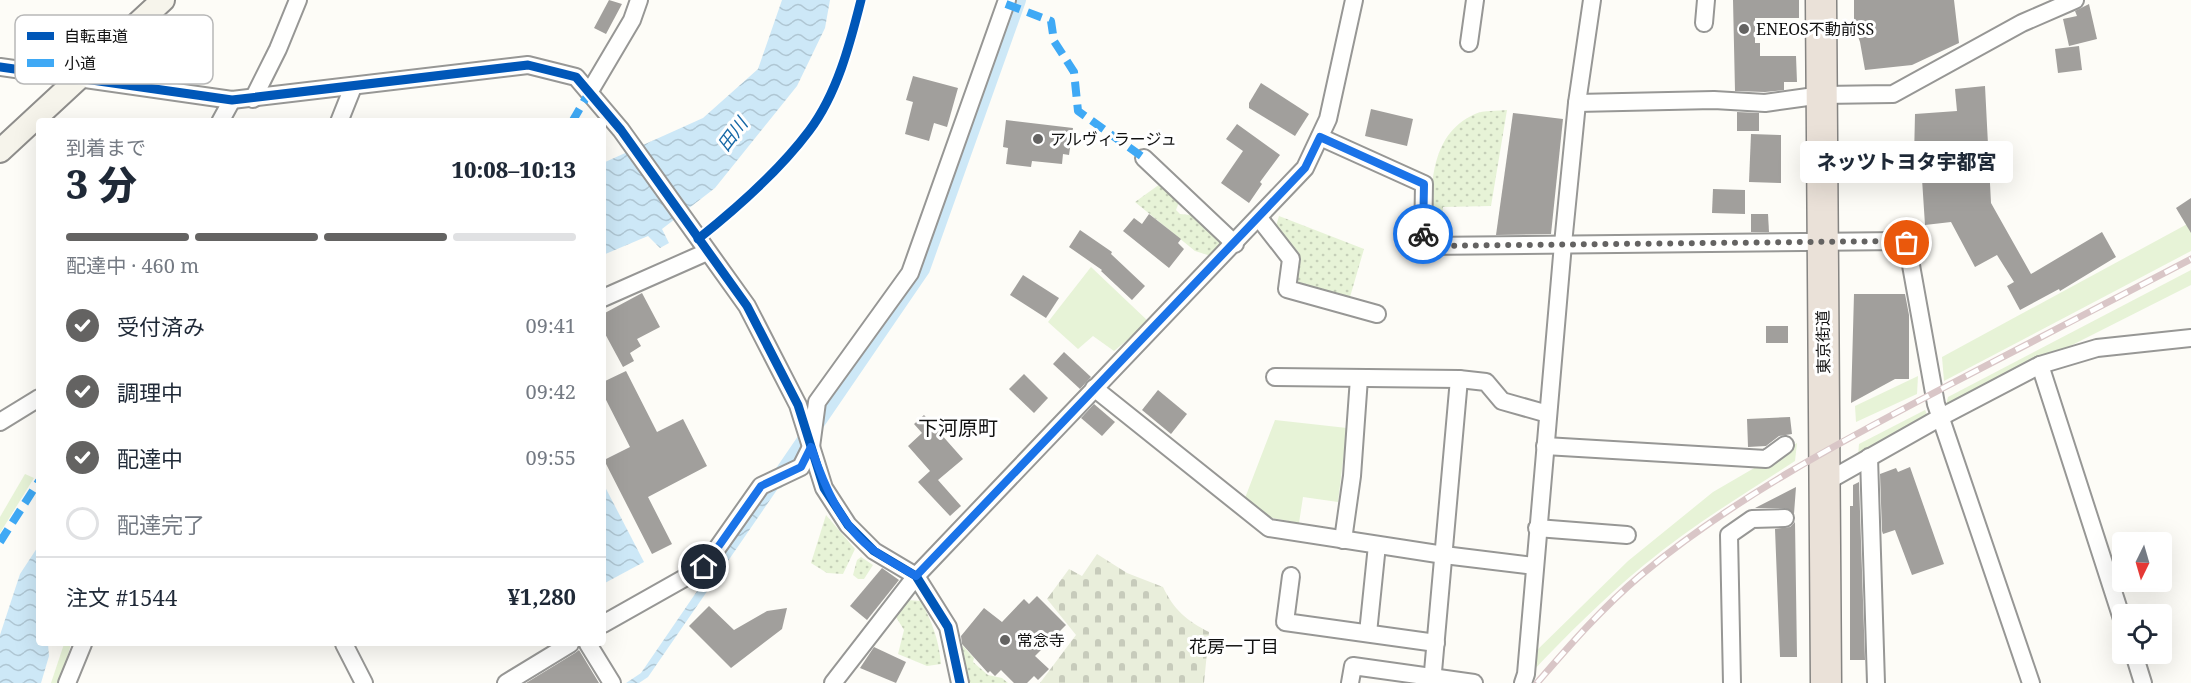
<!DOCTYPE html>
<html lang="ja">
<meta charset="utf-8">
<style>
body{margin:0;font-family:"Noto Serif","Noto Sans JP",serif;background:#f6f6f7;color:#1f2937;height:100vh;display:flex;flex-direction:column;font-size:22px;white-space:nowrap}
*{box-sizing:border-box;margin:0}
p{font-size:20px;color:#747a83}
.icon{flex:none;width:33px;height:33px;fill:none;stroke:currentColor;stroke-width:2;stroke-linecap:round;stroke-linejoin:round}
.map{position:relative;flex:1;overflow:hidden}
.sheet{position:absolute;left:36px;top:118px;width:570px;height:528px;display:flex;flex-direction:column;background:#fff;border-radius:6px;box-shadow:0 6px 24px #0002}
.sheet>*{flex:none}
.needle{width:39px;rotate:185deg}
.fabs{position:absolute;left:2112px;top:532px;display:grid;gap:12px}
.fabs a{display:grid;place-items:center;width:60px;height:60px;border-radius:6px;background:#fff;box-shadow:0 6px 24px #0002;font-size:30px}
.pin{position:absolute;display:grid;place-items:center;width:51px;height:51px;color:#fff;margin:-26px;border:3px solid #fff;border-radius:50%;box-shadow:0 2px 6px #0007}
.courier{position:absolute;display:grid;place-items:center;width:60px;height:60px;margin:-30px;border:4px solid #1a73e8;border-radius:50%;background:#fff;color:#222;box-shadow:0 2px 8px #0007}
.bubble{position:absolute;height:42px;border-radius:6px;background:#fff;box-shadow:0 6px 24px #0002;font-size:20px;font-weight:800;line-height:42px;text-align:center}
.headline em{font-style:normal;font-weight:800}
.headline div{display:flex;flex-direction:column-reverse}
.headline{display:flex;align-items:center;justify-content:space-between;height:102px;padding:0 30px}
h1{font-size:39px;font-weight:800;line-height:45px}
.bar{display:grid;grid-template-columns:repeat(4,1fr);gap:9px 6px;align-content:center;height:72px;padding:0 30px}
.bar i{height:8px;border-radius:4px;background:#e0e1e3}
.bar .active{background:#646362}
.bar p{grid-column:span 4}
.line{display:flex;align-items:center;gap:15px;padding:0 30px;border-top:2px solid #e0e1e3}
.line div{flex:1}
ol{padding:0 30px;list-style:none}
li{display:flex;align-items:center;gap:18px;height:66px}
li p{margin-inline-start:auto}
li .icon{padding:6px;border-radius:50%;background:#646362;color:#fff;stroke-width:4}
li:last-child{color:#747a83}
li i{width:33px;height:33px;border:3px solid #e0e1e3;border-radius:50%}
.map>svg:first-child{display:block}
</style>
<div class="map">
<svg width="2191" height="683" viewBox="0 0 2191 683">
<defs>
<pattern id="cemetery-stones" width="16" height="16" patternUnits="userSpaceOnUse" patternTransform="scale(1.5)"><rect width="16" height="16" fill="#e9eedb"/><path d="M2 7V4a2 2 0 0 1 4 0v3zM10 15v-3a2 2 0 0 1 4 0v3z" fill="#c7cbbb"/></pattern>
<pattern id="garden-dots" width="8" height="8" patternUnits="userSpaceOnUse" patternTransform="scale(1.5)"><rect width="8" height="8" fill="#e7f3d7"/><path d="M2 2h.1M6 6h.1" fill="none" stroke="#c5cfb8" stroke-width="1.8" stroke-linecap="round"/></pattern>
<pattern id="water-waves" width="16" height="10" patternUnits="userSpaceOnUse" patternTransform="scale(1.5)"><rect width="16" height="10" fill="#cde8f7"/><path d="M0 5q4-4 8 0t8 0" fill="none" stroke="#afc6d3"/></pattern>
</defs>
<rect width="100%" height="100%" fill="#fdfcf7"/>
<!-- grass -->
<g fill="#e7f3d7">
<path d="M2191 222V251L1944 381 1942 357Z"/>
<path d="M1091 267 1149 322 1114 351 1093 336 1078 349 1048 322Z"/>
<path d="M2191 270V285L1945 409 1948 397Z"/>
<path d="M1918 376 1917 394 1856 422 1855 406Z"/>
<path d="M1925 410 1928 417 1858 456 1859 444Z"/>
<path d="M1275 420 1347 428 1338 502 1303 497 1299 523 1267 517 1245 498Z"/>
<path d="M1797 443 1795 461C1744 494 1691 526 1644 565 1604 598 1567 635 1531 673L1533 654 1628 561 1713 492Z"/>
<path d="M25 474 34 478 0 533V517Z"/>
<path d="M64 644H71L60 683H51Z"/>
</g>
<!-- cemetery -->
<path fill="url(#cemetery-stones)" d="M1097 554 1127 573 1163 587C1174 610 1187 621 1209 632L1204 683H1040L1076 635 1047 599 1069 569 1082 576Z"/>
<!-- garden -->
<g fill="url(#garden-dots)">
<path d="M1507 110 1491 206 1443 207V237H1430C1432 193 1426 136 1475 114 1483 110 1498 111 1507 110Z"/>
<path d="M1160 184 1179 202 1176 210 1180 214 1191 215 1224 241 1211 256 1195 251 1135 202Z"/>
<path d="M1279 216 1364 249 1350 297 1294 282 1299 253 1276 226Z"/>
<path d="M826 515 855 549 843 574 827 573 811 563Z"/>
<path d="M861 557 873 565 864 579H858L853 575 857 560Z"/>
<path d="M907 600 921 601C932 622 939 640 941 664L927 666 898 654 904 630 896 617Z"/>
<path d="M962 645 974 658 973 662 988 675 1002 678 1008 683H969Z"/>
</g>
<!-- water -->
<g fill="url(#water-waves)">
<path d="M782 0H830L825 28 797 86 715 188 662 229 669 243 660 248 648 236 603 255V163L703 118 758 69Z"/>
<path d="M603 483 644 562 603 584Z"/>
<path d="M781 484 648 677 639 683H626L641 673 769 486Z"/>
<path d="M39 545V644H48L49 656 41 683H0V635L20 574Z"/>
</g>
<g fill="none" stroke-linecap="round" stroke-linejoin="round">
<!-- canal -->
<path stroke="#cde8f7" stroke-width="16" d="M777 481 922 269 1018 0"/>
</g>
<!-- building -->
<g fill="#a19f9c">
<path d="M609 0 622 4 606 34 594 28Z"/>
<path d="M1733 0H1799V18H1755V43H1760V56H1796L1797 82H1784V90L1765 92 1735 91Z"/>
<path d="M1854 0H1954L1959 43 1912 65 1865 70 1860 42 1854 25Z"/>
<path d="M2089 4 2097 39 2069 46 2063 19 2077 16 2075 11Z"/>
<path d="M2079 46 2082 70 2058 73 2055 49Z"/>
<path d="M913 76 958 88 947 127 934 123 929 141 905 134 913 102 906 100Z"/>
<path d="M1261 83 1309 114 1295 136 1249 108V103Z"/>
<path d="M1985 86 1991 203 2031 274 2102 232 2116 257 2060 291 2059 289 2020 310 2007 286 2014 282 1997 255 1975 267 1951 222 1925 225 1922 179 1914 158 1915 114 1957 111 1955 89Z"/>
<path d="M1371 109 1413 119 1407 146 1365 136Z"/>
<path d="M1737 112 1759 113V131H1737Z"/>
<path d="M1513 113 1563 119 1551 234 1496 235Z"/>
<path d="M1006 120 1073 128 1069 155 1063 154 1062 164 1032 161 1031 167 1006 164 1008 148 1003 147Z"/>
<path d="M1237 124 1280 155 1260 182 1262 184 1249 203 1221 183 1243 151 1226 139Z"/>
<path d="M1751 134 1781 135V183L1749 182Z"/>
<path d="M1713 189 1745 190V214L1712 213Z"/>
<path d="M2191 198V233L2176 208Z"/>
<path d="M1149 214 1181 239 1178 243 1184 249 1169 268 1123 231 1134 218 1142 224Z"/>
<path d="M1751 214H1768L1769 232H1751Z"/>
<path d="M1080 230 1112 252 1111 254 1145 286 1132 300 1101 271 1102 270 1069 247Z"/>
<path d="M1023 275 1059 298 1046 318 1010 295Z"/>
<path d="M642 293 660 327 637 339 641 346 630 353 634 361 623 367 603 330V314Z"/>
<path d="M1854 294H1905L1909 315V379H1895L1851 403Z"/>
<rect x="1766" y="326" width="22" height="17"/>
<path d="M1064 352 1091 377 1080 389 1053 364Z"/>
<path d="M626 371 657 432 683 419 707 466 648 497 672 544 652 554 604 460 630 447 603 394V382Z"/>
<path d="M1024 374 1048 398 1034 413 1009 389Z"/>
<path d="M1158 390 1187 414 1171 434 1142 410Z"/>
<path d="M1094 404 1115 422 1102 436 1081 418Z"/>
<path d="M924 415 963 459 938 480 961 506 950 516 918 482 930 471 908 446 922 433 914 424Z"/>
<path d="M1790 417 1792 434 1779 436 1766 446 1748 447 1747 419Z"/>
<path d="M1910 467 1944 564 1912 575 1895 530 1883 534 1882 531 1880 474 1896 468 1898 472Z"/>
<path d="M1859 482 1865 660H1850V506H1853V485Z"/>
<path d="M1796 487 1794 514 1785 508H1755Z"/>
<path d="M1795 522 1797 657H1780L1775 529 1790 527Z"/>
<path d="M882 568 899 580 867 620 850 606Z"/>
<path d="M1037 596 1066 625 1035 656 1049 669 1038 680 1034 676 1027 683H1014L1001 670 995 676 990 671 988 673 962 644 961 636 984 608 1002 622 1024 599 1029 604Z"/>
<path d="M709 606 734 630 767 611 787 608 782 629 731 668 689 626Z"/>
<path d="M874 647 906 662 896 683 860 668Z"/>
<path d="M579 650 599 683H526L575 653Z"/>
</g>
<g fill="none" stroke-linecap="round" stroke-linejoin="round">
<defs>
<g id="street">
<path d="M1704 23 1706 0"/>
<path d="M1469 43 1475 0"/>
<path d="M0 67 232 100 528 65 576 77 621 130 747 306 798 405 824 488 848 525 874 551 916 576 948 627 960 683"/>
<path d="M590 91 632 20 639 0"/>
<path d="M253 99 278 49 298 0"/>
<path d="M1577 103 1714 100 1765 103 1822 95 1893 94 2022 23 2075 0"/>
<path d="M220 122 232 100"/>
<path d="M339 122 353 87"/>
<path d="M1320 137 1424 184 1423 246 1902 241 1907 243 1936 404 2031 683"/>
<path d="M1144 158 1235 244"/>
<path d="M1259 218 1291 259 1287 289 1377 314"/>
<path d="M603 298 707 252"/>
<path d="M2040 365 2122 619"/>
<path d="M1275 377 1459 379 1486 382 1502 401 1548 414"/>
<path d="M1094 388 1269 528 1444 555 1534 566"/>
<path d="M0 422 39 398"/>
<path d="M1545 446 1766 459 1785 445"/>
<path d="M1869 457 1876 683"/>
<path d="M1826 482 1941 417 2040 365 2097 348 2191 338"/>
<path d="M1537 528 1627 535"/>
<path d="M1343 540 1352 476 1359 378"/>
<path d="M1291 576 1285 622 1436 643"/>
<path d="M603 624 704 567 761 486 801 467 811 447 817 402 910 273 1007 0"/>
<path d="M1368 633 1377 545"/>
<path d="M344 644 364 683"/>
<path d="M588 644 612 683"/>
<path d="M2134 654 2143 683"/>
<path d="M67 683 83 644"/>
<path d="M506 683 570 644"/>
<path d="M833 683 916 576 1305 168 1328 119 1354 0"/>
<path d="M1350 683 1353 666 1474 683"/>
<path d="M1432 683 1459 379"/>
<path d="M1523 683 1526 674 1563 244 1577 103 1592 0"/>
<path d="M1732 683 1729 535 1752 519 1785 518"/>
</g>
<path id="secondary" d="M0 151 163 0"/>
<path id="highway" d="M1821 0 1826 683"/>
</defs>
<!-- street casing -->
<use href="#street" stroke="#979795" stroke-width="20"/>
<!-- secondary casing -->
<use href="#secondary" stroke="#8e8d8b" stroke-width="26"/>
<!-- highway casing -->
<use href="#highway" stroke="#858482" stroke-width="33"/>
<!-- street -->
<use href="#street" stroke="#fffffe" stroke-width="16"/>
<!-- secondary -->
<use href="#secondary" stroke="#f6f4eb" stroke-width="22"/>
<!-- highway -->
<use href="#highway" stroke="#eae1d8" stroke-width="30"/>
<defs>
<path id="rail" d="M1537 683C1570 645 1602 608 1641 575 1732 499 1840 442 1945 387 2027 344 2109 302 2191 259"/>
</defs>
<!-- rail casing -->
<use href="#rail" stroke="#d9c6c7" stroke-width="7"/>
<!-- rail -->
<use href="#rail" stroke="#fff" stroke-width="4.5" stroke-dasharray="14" stroke-linecap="butt"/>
<!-- quiet -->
<g stroke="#3fa9f5" stroke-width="8" stroke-dasharray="15 8" stroke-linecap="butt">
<path d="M1006 4 1051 21 1054 41 1074 72 1078 111 1144 158"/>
<path d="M572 122 590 91"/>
<path d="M0 542 39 481"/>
</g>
<defs>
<g id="cycleway">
<path d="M0 67 232 100 528 65 576 77 621 130 747 306 798 405 824 488 848 525 874 551 916 576 948 627 960 683"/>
<path d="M698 239C737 208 779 171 809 131 837 94 850 44 861 0"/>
</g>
</defs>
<!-- cycleway casing -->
<use href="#cycleway" stroke="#fff" stroke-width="13"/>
<!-- cycleway -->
<use href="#cycleway" stroke="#0057b8" stroke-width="9"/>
</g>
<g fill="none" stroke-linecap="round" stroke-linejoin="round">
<!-- done -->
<path stroke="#646362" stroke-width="6" stroke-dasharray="0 10.8" d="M1423 234V246L1902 241 1907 243"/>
<!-- route -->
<path stroke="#1a73e8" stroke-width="8" d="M704 567 761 486 801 467 811 447C824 485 841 528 876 552 889 561 903 568 916 576L1305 168 1320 137 1424 184 1423 234"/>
</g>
<!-- markers -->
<g fill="#646362" stroke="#fff" stroke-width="2">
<circle cx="1744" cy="29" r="6"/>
<circle cx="1038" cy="139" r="6"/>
<circle cx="1005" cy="640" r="6"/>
</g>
<g text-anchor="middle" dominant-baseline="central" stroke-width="6" stroke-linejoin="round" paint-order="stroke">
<!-- poi labels -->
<g font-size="16" fill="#111" stroke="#fff" text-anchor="start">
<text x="1756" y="29">ENEOS不動前SS</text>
<text x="1050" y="139">アルヴィラージュ</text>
<text x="1017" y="640">常念寺</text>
</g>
<!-- street labels -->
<g font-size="16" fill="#111" stroke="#fff">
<text transform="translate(1823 342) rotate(-91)">東京街道</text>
</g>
<!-- water labels -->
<g font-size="18" font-style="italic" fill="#1768a6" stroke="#fff">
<text transform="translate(732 134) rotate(-53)">田川</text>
</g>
<!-- neighbourhood labels -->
<g font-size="18" fill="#111" stroke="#fff">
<text x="1234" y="646">花房一丁目</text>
</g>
<!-- quarter labels -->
<g font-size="20" fill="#111" stroke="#fff">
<text x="958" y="427">下河原町</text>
</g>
</g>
<!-- legend -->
<rect x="15" y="15" width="198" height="69" rx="9" fill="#fff" stroke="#b8b8b8" stroke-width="1.5"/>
<rect x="27" y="32" width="27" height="8" fill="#0057b8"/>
<rect x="27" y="59" width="27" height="8" fill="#3fa9f5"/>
<g font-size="16" fill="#111">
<text x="64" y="42">自転車道</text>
<text x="64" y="69">小道</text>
</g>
</svg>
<div class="fabs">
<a><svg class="needle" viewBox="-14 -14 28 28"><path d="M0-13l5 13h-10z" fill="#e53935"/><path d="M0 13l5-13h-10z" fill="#747a83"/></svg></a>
<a><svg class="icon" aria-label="locate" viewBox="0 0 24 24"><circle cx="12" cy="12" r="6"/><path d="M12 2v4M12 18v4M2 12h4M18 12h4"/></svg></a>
</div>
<div class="pin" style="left:1907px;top:243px;background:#ea580c"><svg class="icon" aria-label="bag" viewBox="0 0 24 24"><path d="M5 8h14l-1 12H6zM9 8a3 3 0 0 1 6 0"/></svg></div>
<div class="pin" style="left:704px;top:567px;background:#1f2937"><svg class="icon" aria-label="home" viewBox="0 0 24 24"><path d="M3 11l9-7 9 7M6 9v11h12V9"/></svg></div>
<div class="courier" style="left:1423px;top:234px"><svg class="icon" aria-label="bike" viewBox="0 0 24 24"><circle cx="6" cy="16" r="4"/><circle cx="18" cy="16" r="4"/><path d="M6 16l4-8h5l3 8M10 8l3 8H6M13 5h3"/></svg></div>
<div class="bubble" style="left:1800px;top:141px;width:213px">ネッツトヨタ宇都宮</div>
<section class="sheet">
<div class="headline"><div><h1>3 分</h1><p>到着まで</p></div><em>10:08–10:13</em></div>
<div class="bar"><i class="active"></i><i class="active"></i><i class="active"></i><i></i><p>配達中 · 460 m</p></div>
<ol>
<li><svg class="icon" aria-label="check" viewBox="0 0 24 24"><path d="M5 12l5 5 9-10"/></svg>受付済み<p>09:41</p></li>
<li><svg class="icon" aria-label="check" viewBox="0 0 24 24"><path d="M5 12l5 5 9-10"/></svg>調理中<p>09:42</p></li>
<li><svg class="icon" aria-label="check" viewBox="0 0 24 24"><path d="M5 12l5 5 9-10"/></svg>配達中<p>09:55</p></li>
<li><i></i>配達完了</li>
</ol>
<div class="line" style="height:78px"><div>注文 #1544</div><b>¥1,280</b></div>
</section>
</div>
